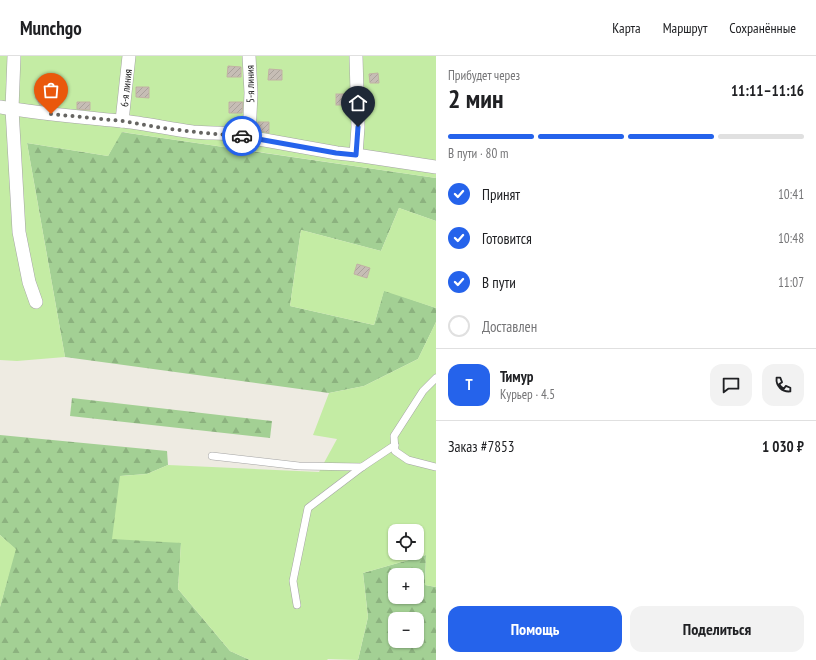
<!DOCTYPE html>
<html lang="ru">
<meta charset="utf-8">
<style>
body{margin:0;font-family:"PT Sans Narrow",sans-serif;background:#f2f2f2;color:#202124;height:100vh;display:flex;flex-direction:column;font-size:15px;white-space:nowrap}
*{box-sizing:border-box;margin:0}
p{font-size:13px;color:#757577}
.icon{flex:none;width:22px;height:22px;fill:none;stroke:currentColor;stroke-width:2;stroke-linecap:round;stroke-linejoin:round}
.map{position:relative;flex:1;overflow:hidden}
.details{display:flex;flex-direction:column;background:#fff;width:380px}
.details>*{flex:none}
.controls{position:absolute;left:388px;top:468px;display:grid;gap:8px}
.controls a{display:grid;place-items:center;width:36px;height:36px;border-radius:8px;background:#fff;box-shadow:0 1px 3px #0004;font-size:20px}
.pin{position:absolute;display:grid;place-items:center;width:34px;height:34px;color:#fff;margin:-41px -17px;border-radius:50% 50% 50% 0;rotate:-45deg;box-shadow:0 0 4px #0007}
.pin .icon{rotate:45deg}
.courier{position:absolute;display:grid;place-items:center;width:40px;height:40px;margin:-20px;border:3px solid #2563eb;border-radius:50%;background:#fff;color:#222;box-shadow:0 1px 5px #0007}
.head em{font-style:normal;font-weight:700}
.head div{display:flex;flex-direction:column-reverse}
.head{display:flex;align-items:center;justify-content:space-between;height:68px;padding:0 12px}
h1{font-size:26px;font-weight:700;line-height:30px}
.bar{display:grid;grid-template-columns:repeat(4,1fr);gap:6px 4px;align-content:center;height:48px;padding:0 12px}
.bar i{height:5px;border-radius:3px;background:#e0e0e0}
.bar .on{background:#2563eb}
.bar p{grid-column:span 4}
.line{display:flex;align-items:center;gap:10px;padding:0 12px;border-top:1px solid #e0e0e0}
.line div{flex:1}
.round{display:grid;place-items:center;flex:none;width:42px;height:42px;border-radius:12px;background:#f2f2f2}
ol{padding:0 12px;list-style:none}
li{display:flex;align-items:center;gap:12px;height:44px}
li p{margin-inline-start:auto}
li .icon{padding:4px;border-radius:50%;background:#2563eb;color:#fff;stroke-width:4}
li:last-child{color:#757577}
li i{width:22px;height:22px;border:2px solid #e0e0e0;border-radius:50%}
.action{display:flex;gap:8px;margin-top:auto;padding:8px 12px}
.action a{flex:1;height:46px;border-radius:12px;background:#2563eb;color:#fff;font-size:16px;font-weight:700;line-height:46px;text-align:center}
.action a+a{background:#f2f2f2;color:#202124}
header{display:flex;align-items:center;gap:24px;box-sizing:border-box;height:56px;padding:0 20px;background:#fff;border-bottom:1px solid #e0e0e0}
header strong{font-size:19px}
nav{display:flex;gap:22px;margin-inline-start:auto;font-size:14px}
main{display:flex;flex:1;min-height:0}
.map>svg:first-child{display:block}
</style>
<header>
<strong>Munchgo</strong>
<nav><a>Карта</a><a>Маршрут</a><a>Сохранённые</a></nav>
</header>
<main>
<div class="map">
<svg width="436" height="604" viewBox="0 0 436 604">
<defs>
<pattern id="forest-firs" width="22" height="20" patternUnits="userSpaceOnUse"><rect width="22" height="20" fill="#a3d094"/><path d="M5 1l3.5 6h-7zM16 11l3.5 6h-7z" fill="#8cb27f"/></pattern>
<pattern id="building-hatch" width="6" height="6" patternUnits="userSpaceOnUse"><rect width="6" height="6" fill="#c6bdb5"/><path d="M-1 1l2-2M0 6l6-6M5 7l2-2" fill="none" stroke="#aaa29b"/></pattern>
</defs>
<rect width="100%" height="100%" fill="#eeebe2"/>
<!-- forest -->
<g fill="url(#forest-firs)" fill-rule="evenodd">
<path d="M121 76 436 122V165L399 152 381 195 301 174 290 250 374 269 384 234 436 252V266L418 303 364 330 329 337 65 301 27 87 108 100Z"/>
<path d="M72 342 272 365 270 382 70 360Z"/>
<path d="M0 379 167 395 168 409 147 418 120 420 181 487 178 533 230 595 250 604H0V551L15 493 0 479Z"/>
<path d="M426 499 425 529 436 531V604H358L368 561 363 517ZM395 519H417V541H395ZM395 563H417V585H395Z"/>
</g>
<!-- garden -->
<g fill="#c4eca4" fill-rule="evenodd">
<path d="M0 0H436V122L122 76 108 100 27 87 65 301 17 305 0 304Z"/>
<path d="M399 152 436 165V252L384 235 374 269 290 250 301 174 381 195Z"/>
<path d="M436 266V531L425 529 426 499 363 517 368 561 358 604 328 603 327 604H250L230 595 178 533 181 487 112 483 120 420 147 418 168 409 319 416 337 383 313 379 329 337 364 330 418 303ZM395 475H417V497H395Z"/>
<path d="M0 479 16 493 0 551Z"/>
</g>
<!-- building -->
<g fill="url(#building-hatch)" stroke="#c1b2a3">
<path d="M228 10 241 11V21H227Z"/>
<path d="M269 13 282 14V24H268Z"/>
<path d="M378 17 379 27H370L369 18Z"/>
<path d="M54 31 60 41 46 49H40L35 41Z"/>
<path d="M136 31H149V42L136 41Z"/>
<rect x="336" y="38" width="13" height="11"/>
<path d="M77 46H90V54L77 53Z"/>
<path d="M229 46H243L242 57H229Z"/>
<path d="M258 66H269V77L257 74Z"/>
<path d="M357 208 370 212 367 222 354 218Z"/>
</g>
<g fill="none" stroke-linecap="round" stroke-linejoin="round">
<defs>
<g id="lane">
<path d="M436 322 423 335 394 380 395 395 408 404 436 411"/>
<path d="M212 400 299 410 362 411"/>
<path d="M297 549 293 525 308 452 362 411 395 389"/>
</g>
<g id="street">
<path d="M14 0 12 53 19 176 29 226 36 246"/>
<path d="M0 51C40 58 80 61 121 65 144 67 169 73 193 76 213 78 240 76 259 83L337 97 356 99 436 111"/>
<path d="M122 65 129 0"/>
<path d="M249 80 251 37 249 0"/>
<path d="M356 99 358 71 356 0"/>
</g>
</defs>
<!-- lane casing -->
<use href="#lane" stroke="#a4a4a4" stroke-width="8"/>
<!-- street casing -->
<use href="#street" stroke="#a4a4a4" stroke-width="14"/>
<!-- lane -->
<use href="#lane" stroke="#fff" stroke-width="7"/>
<!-- street -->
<use href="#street" stroke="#fff" stroke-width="13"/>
</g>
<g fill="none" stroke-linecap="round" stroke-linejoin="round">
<!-- done -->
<path stroke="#666562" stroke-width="4" stroke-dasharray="0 7.2" d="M51 58 122 65 163 72 204 77 242 80"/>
<!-- route -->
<path stroke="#2563eb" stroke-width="5" d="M242 80H249L258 83 336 97 356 99 358 71"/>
</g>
<g text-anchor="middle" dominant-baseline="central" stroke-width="3" stroke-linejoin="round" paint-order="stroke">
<!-- street labels -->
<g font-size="11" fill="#1d1d1d" stroke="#fff">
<text transform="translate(250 28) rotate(-91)">5-я линия</text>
<text transform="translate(126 32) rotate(-84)">6-я линия</text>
</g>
</g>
</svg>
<div class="controls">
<a><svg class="icon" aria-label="locate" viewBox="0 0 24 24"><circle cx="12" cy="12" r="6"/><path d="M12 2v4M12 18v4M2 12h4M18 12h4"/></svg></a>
<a>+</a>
<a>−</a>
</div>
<div class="pin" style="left:51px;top:58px;background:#ea580c"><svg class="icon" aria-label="bag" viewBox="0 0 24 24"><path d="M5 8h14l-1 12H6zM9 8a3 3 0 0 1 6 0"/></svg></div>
<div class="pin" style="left:358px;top:71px;background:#1f2937"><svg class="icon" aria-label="home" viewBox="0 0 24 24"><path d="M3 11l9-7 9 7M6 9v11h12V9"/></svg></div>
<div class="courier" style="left:242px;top:80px"><svg class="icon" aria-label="car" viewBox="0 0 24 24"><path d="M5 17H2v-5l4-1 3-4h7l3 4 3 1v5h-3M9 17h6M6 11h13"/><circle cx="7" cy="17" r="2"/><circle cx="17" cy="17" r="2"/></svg></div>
</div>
<section class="details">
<div class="head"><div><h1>2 мин</h1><p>Прибудет через</p></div><em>11:11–11:16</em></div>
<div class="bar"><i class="on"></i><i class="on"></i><i class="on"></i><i></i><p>В пути · 80 m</p></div>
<ol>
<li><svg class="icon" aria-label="check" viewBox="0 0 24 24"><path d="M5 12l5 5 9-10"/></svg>Принят<p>10:41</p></li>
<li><svg class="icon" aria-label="check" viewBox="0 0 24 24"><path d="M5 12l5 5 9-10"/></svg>Готовится<p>10:48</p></li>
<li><svg class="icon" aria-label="check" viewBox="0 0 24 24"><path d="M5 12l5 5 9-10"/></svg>В пути<p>11:07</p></li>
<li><i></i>Доставлен</li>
</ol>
<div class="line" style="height:72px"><b class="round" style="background:#2563eb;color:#fff">Т</b><div><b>Тимур</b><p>Курьер · 4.5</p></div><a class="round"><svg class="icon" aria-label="chat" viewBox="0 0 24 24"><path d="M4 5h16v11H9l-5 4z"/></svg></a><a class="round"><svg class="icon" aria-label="phone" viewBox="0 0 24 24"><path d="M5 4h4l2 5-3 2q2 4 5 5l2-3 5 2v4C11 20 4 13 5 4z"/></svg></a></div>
<div class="line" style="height:52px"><div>Заказ #7853</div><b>1 030 ₽</b></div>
<div class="action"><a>Помощь</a><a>Поделиться</a></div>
</section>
</main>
